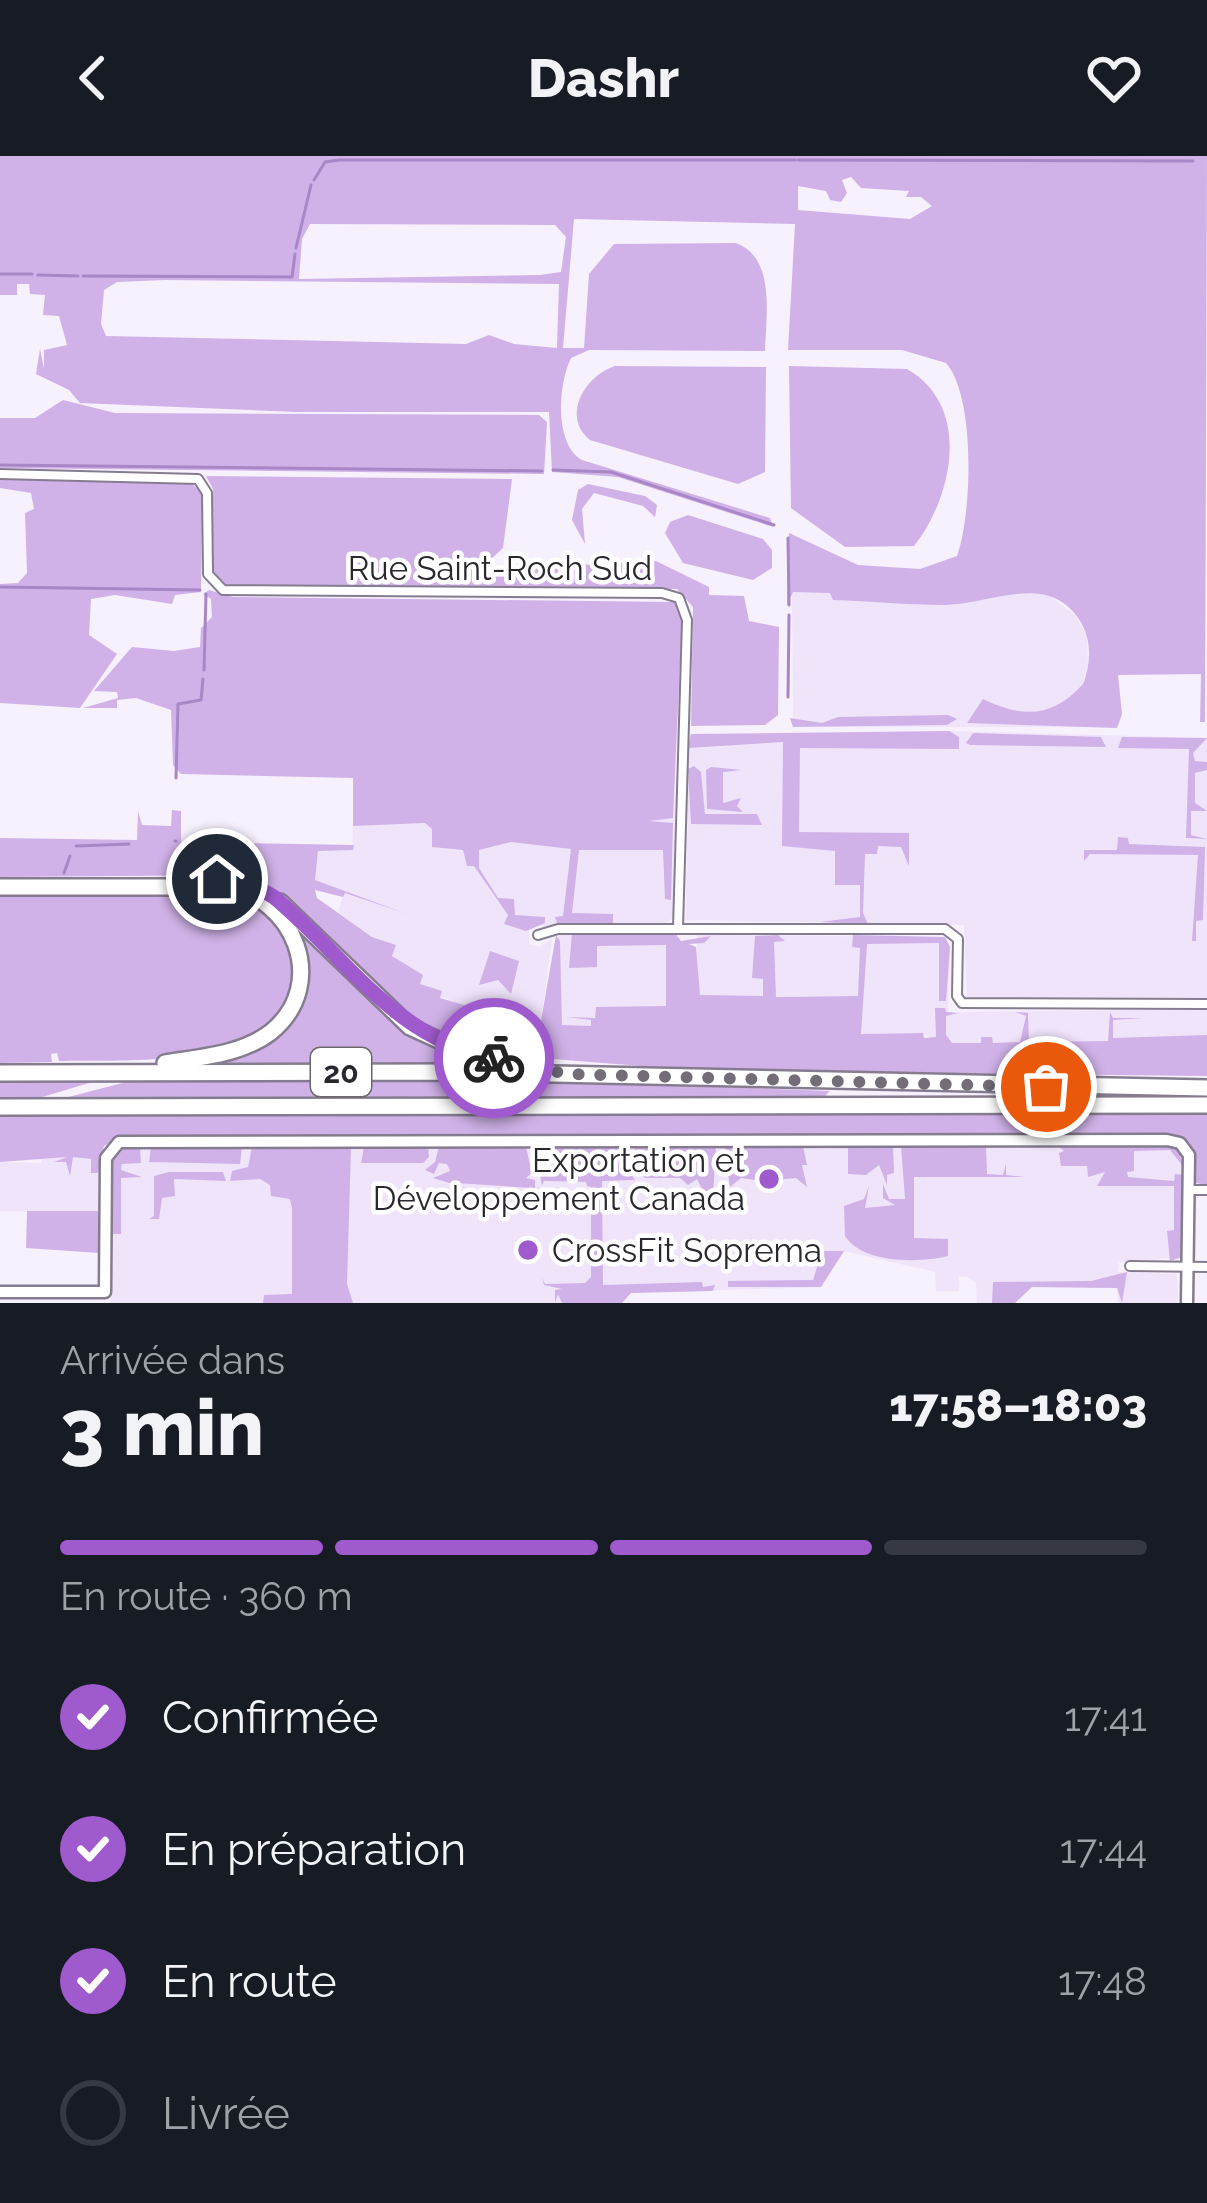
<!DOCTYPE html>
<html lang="fr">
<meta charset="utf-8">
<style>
body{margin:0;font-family:Raleway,sans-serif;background:#242831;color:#f1f3f6;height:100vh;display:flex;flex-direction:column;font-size:45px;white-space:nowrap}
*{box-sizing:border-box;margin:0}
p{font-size:39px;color:#9ea1a6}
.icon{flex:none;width:66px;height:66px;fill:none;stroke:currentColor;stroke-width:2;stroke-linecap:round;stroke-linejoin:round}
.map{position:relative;height:1147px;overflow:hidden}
.sheet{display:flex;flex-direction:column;background:#171b24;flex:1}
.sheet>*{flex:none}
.pin{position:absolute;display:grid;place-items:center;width:102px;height:102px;color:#fff;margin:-51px;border:6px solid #fff;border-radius:50%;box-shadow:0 3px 12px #0007}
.courier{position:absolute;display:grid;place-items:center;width:120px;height:120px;margin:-60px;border:9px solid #9f5ace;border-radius:50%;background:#fff;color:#222;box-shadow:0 3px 15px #0007}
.summary em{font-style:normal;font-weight:800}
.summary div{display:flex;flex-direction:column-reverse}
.summary{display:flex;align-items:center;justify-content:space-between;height:204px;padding:0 60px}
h1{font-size:78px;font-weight:800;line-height:90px}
.bar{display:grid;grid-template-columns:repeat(4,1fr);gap:18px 12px;align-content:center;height:144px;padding:0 60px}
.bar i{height:15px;border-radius:9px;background:#363941}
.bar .current{background:#9f5ace}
.bar p{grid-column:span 4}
ol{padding:0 60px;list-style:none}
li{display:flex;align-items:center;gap:36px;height:132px}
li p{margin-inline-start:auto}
li .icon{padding:12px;border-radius:50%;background:#9f5ace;color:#fff;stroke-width:4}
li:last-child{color:#9ea1a6}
li i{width:66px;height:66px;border:6px solid #363941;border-radius:50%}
header{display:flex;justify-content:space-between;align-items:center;height:156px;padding:0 60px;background:#171b24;font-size:54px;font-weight:800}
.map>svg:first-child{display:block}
</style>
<header><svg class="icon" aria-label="back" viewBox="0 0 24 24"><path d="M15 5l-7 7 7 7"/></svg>Dashr<svg class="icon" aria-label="heart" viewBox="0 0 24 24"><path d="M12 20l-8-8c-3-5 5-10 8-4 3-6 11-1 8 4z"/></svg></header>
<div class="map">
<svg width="1207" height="1147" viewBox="0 0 1207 1147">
<rect width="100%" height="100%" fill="#f7f0fd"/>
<!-- built -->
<g fill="#f0e4fb">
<path d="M817 435 952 449 1023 436 1048 438 1075 459 1087 480 1088 510 1081 531 1088 571H793L792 436Z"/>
<path d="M949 575 1207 582V842H967L964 769 686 764 689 579Z"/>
<path d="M643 635H675L673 762 666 767 529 770V788L539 791 552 783 541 865 471 853 440 840 441 835 420 828 392 800 395 789 372 781 338 756 344 737 315 724 318 694H352L353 670 425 667 432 672V691L479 694 510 685 633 694Z"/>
<path d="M575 777H666V851H613L593 872 559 870 558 780Z"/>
<path d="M697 779 945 781 950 791 948 856 1207 853V884L944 889 922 877 861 878 846 840 764 841 696 853Z"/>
<path d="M1169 990 1183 1003 1182 1101 1119 1106 1118 1116 1177 1118 1178 1147H1118L1117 1132 1032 1131 1015 1147H977L976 1127 967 1121H959V1135H936L935 1116 844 1095 821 1131 631 1137 604 1147H340L345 991Z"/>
<path d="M316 991V1147H111V1002L120 992Z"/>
<path d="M42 999 100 1000V1056L0 1055V1006L41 1007Z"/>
</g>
<!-- green -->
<g fill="#d0b2e8" fill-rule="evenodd">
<path d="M0 0H1207L1205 566H1200L1201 518 1118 519 1122 558 1117 572 967 567 983 543C1022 562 1053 562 1083 528 1091 508 1092 483 1080 465 1048 414 991 449 944 449 907 449 870 445 833 444L830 437 793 436 787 450 789 377 858 409 920 413 957 400C972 359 976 241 946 207L902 194H788L795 68 574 63 563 192H584L589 118 614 88 736 87C776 102 766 160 765 195L589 194 571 202C558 228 554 288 582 304L770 362 773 371 618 321 552 316 549 256H296L80 247 69 234 36 218 40 193 44 213V194L67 189 59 160 43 159 45 139 30 138 29 128H17V139H0ZM851 21 861 32 909 35 906 41H921L932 50 910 63 798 54V30L826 35 830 44 841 46 847 37 842 24ZM310 68 555 69 566 81 561 116 540 119 299 123 302 83ZM165 124 559 128 557 192 514 188 489 179 466 188 106 180 101 168 104 134 117 126Z"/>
<path d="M615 210 766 211 765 316 738 328 590 284C561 261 584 220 615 210Z"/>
<path d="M789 210 907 213C972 250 953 341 914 390L845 391 791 352Z"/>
<path d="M63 244 115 257 539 259 547 266 544 318 0 312V262H35Z"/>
<path d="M206 320 512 323 503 392 490 404V414L656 405 709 431V439L744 440 749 465 779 471 778 559 765 569 691 570 693 451 677 433 226 429 213 416V333Z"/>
<path d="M0 323 190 326 202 337 201 436 175 439 172 448 115 439 91 443 89 479 117 498 80 552 0 547V428L18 427 27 417 25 357 34 353 31 337 0 332Z"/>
<path d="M588 328 645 340 657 349 655 361 643 350 594 337 582 353 585 388 572 364 578 334Z"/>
<path d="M688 359 763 383 772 394V412L753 424 683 407 665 377 670 366Z"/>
<path d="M209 434 233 441 674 446 682 461 673 662 649 665 673 667 671 744 665 743 663 694H579L572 757 613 758V767H557L555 761 563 760 571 693 511 686 479 694V712L498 742 514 743 515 759 545 761V767L526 775 504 768 508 759 474 710H467L463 694 432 691V673L425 667 353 670V622L181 618 173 609 171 554 136 542 117 544V552H83L118 542 117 536 94 535 132 491 174 495 200 491 201 472 212 461 211 443 203 438Z"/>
<path d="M948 559 957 563 947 569 793 571 790 562 822 567 838 561Z"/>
<path d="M949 575 959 581V593L800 592 799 676 909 677V710L901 691 878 690 877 698H865L863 757 868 768 820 766 860 761V729H835V695L782 690 783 586 688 592 691 578Z"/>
<path d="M973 577 1101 581 1106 591 970 589 966 587Z"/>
<path d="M1122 581 1207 582 1193 597 1195 605 1207 606V614L1195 617V647L1207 655H1191V679L1207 683 1186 682 1189 593 1118 592Z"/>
<path d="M694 610 701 616 705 658H757L762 669 691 668 688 613Z"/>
<path d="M711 611 742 614 723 616V647L741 642 737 650 743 656 707 653 706 614Z"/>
<path d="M172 654 181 655V686L354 689 353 694 318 695 315 724 407 758 345 737 343 741 315 734 317 742 372 781 396 789 392 800 423 819 420 828 442 835 440 842 515 864 541 865 556 779 560 785 562 869 591 870V864L566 861 595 862 596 851 666 850V789L597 790V811L569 812 572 777H675L681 785 711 780 704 787 689 788 696 791 700 839 763 840V823L752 822 755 780 778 779 785 785 774 786 776 841 858 840 860 792 852 791 853 779 945 781 950 791 946 845H939V787L867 788 861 878 923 877 924 882 936 881 935 852H945L946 856 958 857 946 860V879L952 887H981V881H992L993 887 1020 886 1026 860 1015 856 1028 857 1029 886 1108 885 1110 856 1113 862H1144L1113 864V882L1207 879V920L705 915 514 900 474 892 413 866 278 736 240 719 0 721V682L137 684 138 655 142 669 171 670Z"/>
<path d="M1118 681 1128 682 1129 688 1205 691 1203 764 1196 765V785H1192L1198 699 1090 698 1084 705V694H1117Z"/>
<path d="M247 730 274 744 390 861 494 905V910H185L286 867 302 791Z"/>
<path d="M233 737C263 754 297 773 293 812 284 917 137 903 59 905L57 897 51 898 52 906 0 907V739Z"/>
<path d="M490 795 519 805 511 838 498 824 479 829Z"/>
<path d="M0 923H95L99 924 39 942 0 946Z"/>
<path d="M138 923 558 925 830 935 822 943 53 945Z"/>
<path d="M0 959H1207V1029L1196 1027 1190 988 1174 979H124L104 990 98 1017H91V1003L73 1001 70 1020 66 1006H54L67 1001 0 1006Z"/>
<path d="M543 990 626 991 627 1012 635 1024 602 1025 603 1129 702 1126 703 1131 715 1129 713 1135 631 1137 622 1147H562L558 1138 555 1147V1134L562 1133 544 1129 542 1122 545 1128 585 1127 591 1121V1031L587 1030 586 1026H591L544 1025 542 1030 536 995Z"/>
<path d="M716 990 712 1056 711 1035H703L697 1023 688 1029 680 1022H645L634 1010 635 990Z"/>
<path d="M803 990 807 1009H802L807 1031 796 1022 776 1024 772 1014 764 1015 762 1025 741 1022 730 1031 724 990Z"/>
<path d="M848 990H893L894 1017 887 1019V1029L879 1009 866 1019 848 1018Z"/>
<path d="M901 990H986L987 1018 1003 1019 1006 1007V1019L1024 1021H914V1082L948 1083V1100C920 1107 863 1108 845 1080L844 1050 864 1043 869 1030 865 1052 895 1049 883 1042V1028L889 1043H905Z"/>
<path d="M1058 990H1169L1179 994 1183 1010 1170 994 1134 995V1015L1127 1016 1128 1021 1174 1025 1175 1018 1183 1019 1182 1101 1170 1105 1167 1075 1174 1074V1030H1097L1105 1016 1088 1021 1087 1010H1061L1059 997 1064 995Z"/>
<path d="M242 991 240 1008 149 1006 151 992Z"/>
<path d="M252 991 351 992 347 1128 353 1147H263L264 1139 292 1138V1052L290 1043 271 1040 270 1029 260 1023 230 1025 232 1015 248 1011Z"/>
<path d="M364 991H428L429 1001 423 1007H361Z"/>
<path d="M439 991H526L532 1017 526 1022 535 1024V1053L532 1032 456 1027 454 1042 453 1028 433 1022 450 1015 447 1008 439 1007 434 1018 425 1014 435 1006Z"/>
<path d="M120 992H140L141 1007 122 1008 121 1014 142 1021 121 1022V1078H111V1002Z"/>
<path d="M169 1016H223L226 1025 174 1023 175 1040 162 1042 159 1063H149L154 1060V1020Z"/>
<path d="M27 1055H98L99 1097 26 1092Z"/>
<path d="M822 1095H844L821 1131H728V1125L813 1124Z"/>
<path d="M1127 1116 1122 1147 1117 1132 1032 1131 1015 1147H992L993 1126 1091 1125Z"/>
</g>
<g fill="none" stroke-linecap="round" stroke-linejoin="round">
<!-- stream -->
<g stroke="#a986c5" stroke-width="3">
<path d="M798 4 1193 5"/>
<path d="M314 24 325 6 339 4H795"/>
<path d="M296 92 311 29"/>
<path d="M0 118H32"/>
<path d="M38 119 78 120"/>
<path d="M83 120 292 121 295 98"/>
<path d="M0 309 542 315"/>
<path d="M553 314 611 316 774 369"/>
<path d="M788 382 789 449"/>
<path d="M0 431 200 434"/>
<path d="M204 514 206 438"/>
<path d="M788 541 789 459"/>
<path d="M176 622 178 548 201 544 203 523"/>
<path d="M175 685H176"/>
<path d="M76 690 129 688"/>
<path d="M64 717 70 700"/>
</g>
<defs>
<g id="street">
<path d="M0 318 198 323 207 337 208 418 223 434 662 437 679 442 687 464 678 772"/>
<path d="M538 779 558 773H945L958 783 957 840 962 847 1207 848"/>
<path d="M1189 1034H1207"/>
<path d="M1130 1110 1207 1111"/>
</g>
<path id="secondary" d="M0 1136H105L106 1002 119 986 1167 984 1180 987 1189 999 1187 1147"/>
<g id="highway">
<path d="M0 731H224C294 740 330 828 271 876 241 899 201 901 165 907"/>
<path d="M280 746 410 871 458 893 540 912"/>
<path d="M0 917 458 916 1207 932"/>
<path d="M0 951 1207 949"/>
</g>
</defs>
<!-- street casing -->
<use href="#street" stroke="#867c8f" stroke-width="12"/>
<!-- secondary casing -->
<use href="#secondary" stroke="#867c8f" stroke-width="15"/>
<!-- highway casing -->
<use href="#highway" stroke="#867c8f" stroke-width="20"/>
<!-- street -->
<use href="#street" stroke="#fff" stroke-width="8"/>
<!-- secondary -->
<use href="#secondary" stroke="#fff" stroke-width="10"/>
<!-- highway -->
<use href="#highway" stroke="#fff" stroke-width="15"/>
</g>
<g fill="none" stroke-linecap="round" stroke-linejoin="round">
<!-- done -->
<path stroke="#726d77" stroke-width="12" stroke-dasharray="0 21.6" d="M494 902 566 918 1046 931"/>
<!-- route -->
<path stroke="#9f5ace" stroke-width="15" d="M217 723 251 728 274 741C347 802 395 883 494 902"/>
</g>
<!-- markers -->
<g fill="#9f5ace" stroke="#fff" stroke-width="4.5">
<circle cx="769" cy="1023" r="12"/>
<circle cx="528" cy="1094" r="12"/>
</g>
<g text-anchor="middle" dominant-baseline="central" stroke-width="9" stroke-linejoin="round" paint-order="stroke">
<!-- shield labels -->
<rect fill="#fff" stroke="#6b686d" stroke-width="3" x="311" y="892" width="60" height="48" rx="9"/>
<g font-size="30" font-weight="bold" fill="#2b272f">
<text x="341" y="916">20</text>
</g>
<!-- street labels -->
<g font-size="33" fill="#2b272f" stroke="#fff">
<text x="500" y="412">Rue Saint-Roch Sud</text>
</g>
<!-- poi labels -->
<g font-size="33" fill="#2b272f" stroke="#fff" text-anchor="end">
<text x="745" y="1004">Exportation et<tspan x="745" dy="38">Développement Canada</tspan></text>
<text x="552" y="1094" text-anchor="start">CrossFit Soprema</text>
</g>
</g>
</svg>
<div class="pin" style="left:1046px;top:931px;background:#ea580c"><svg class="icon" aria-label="bag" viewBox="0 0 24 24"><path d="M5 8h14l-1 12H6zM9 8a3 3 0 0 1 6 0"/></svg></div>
<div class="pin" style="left:217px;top:723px;background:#1f2937"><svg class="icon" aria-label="home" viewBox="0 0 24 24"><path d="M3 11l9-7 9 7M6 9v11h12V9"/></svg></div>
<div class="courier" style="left:494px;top:902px"><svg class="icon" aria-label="bike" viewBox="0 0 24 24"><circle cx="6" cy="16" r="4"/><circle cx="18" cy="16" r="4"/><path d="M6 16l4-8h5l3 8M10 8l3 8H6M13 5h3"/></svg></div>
</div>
<section class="sheet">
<div class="summary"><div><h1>3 min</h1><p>Arrivée dans</p></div><em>17:58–18:03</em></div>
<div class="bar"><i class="current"></i><i class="current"></i><i class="current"></i><i></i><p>En route · 360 m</p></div>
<ol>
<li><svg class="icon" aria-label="check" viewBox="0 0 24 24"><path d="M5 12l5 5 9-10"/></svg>Confirmée<p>17:41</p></li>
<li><svg class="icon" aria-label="check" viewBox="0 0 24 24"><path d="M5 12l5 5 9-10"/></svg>En préparation<p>17:44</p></li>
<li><svg class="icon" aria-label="check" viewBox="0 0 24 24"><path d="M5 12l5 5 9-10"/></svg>En route<p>17:48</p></li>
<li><i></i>Livrée</li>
</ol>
</section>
